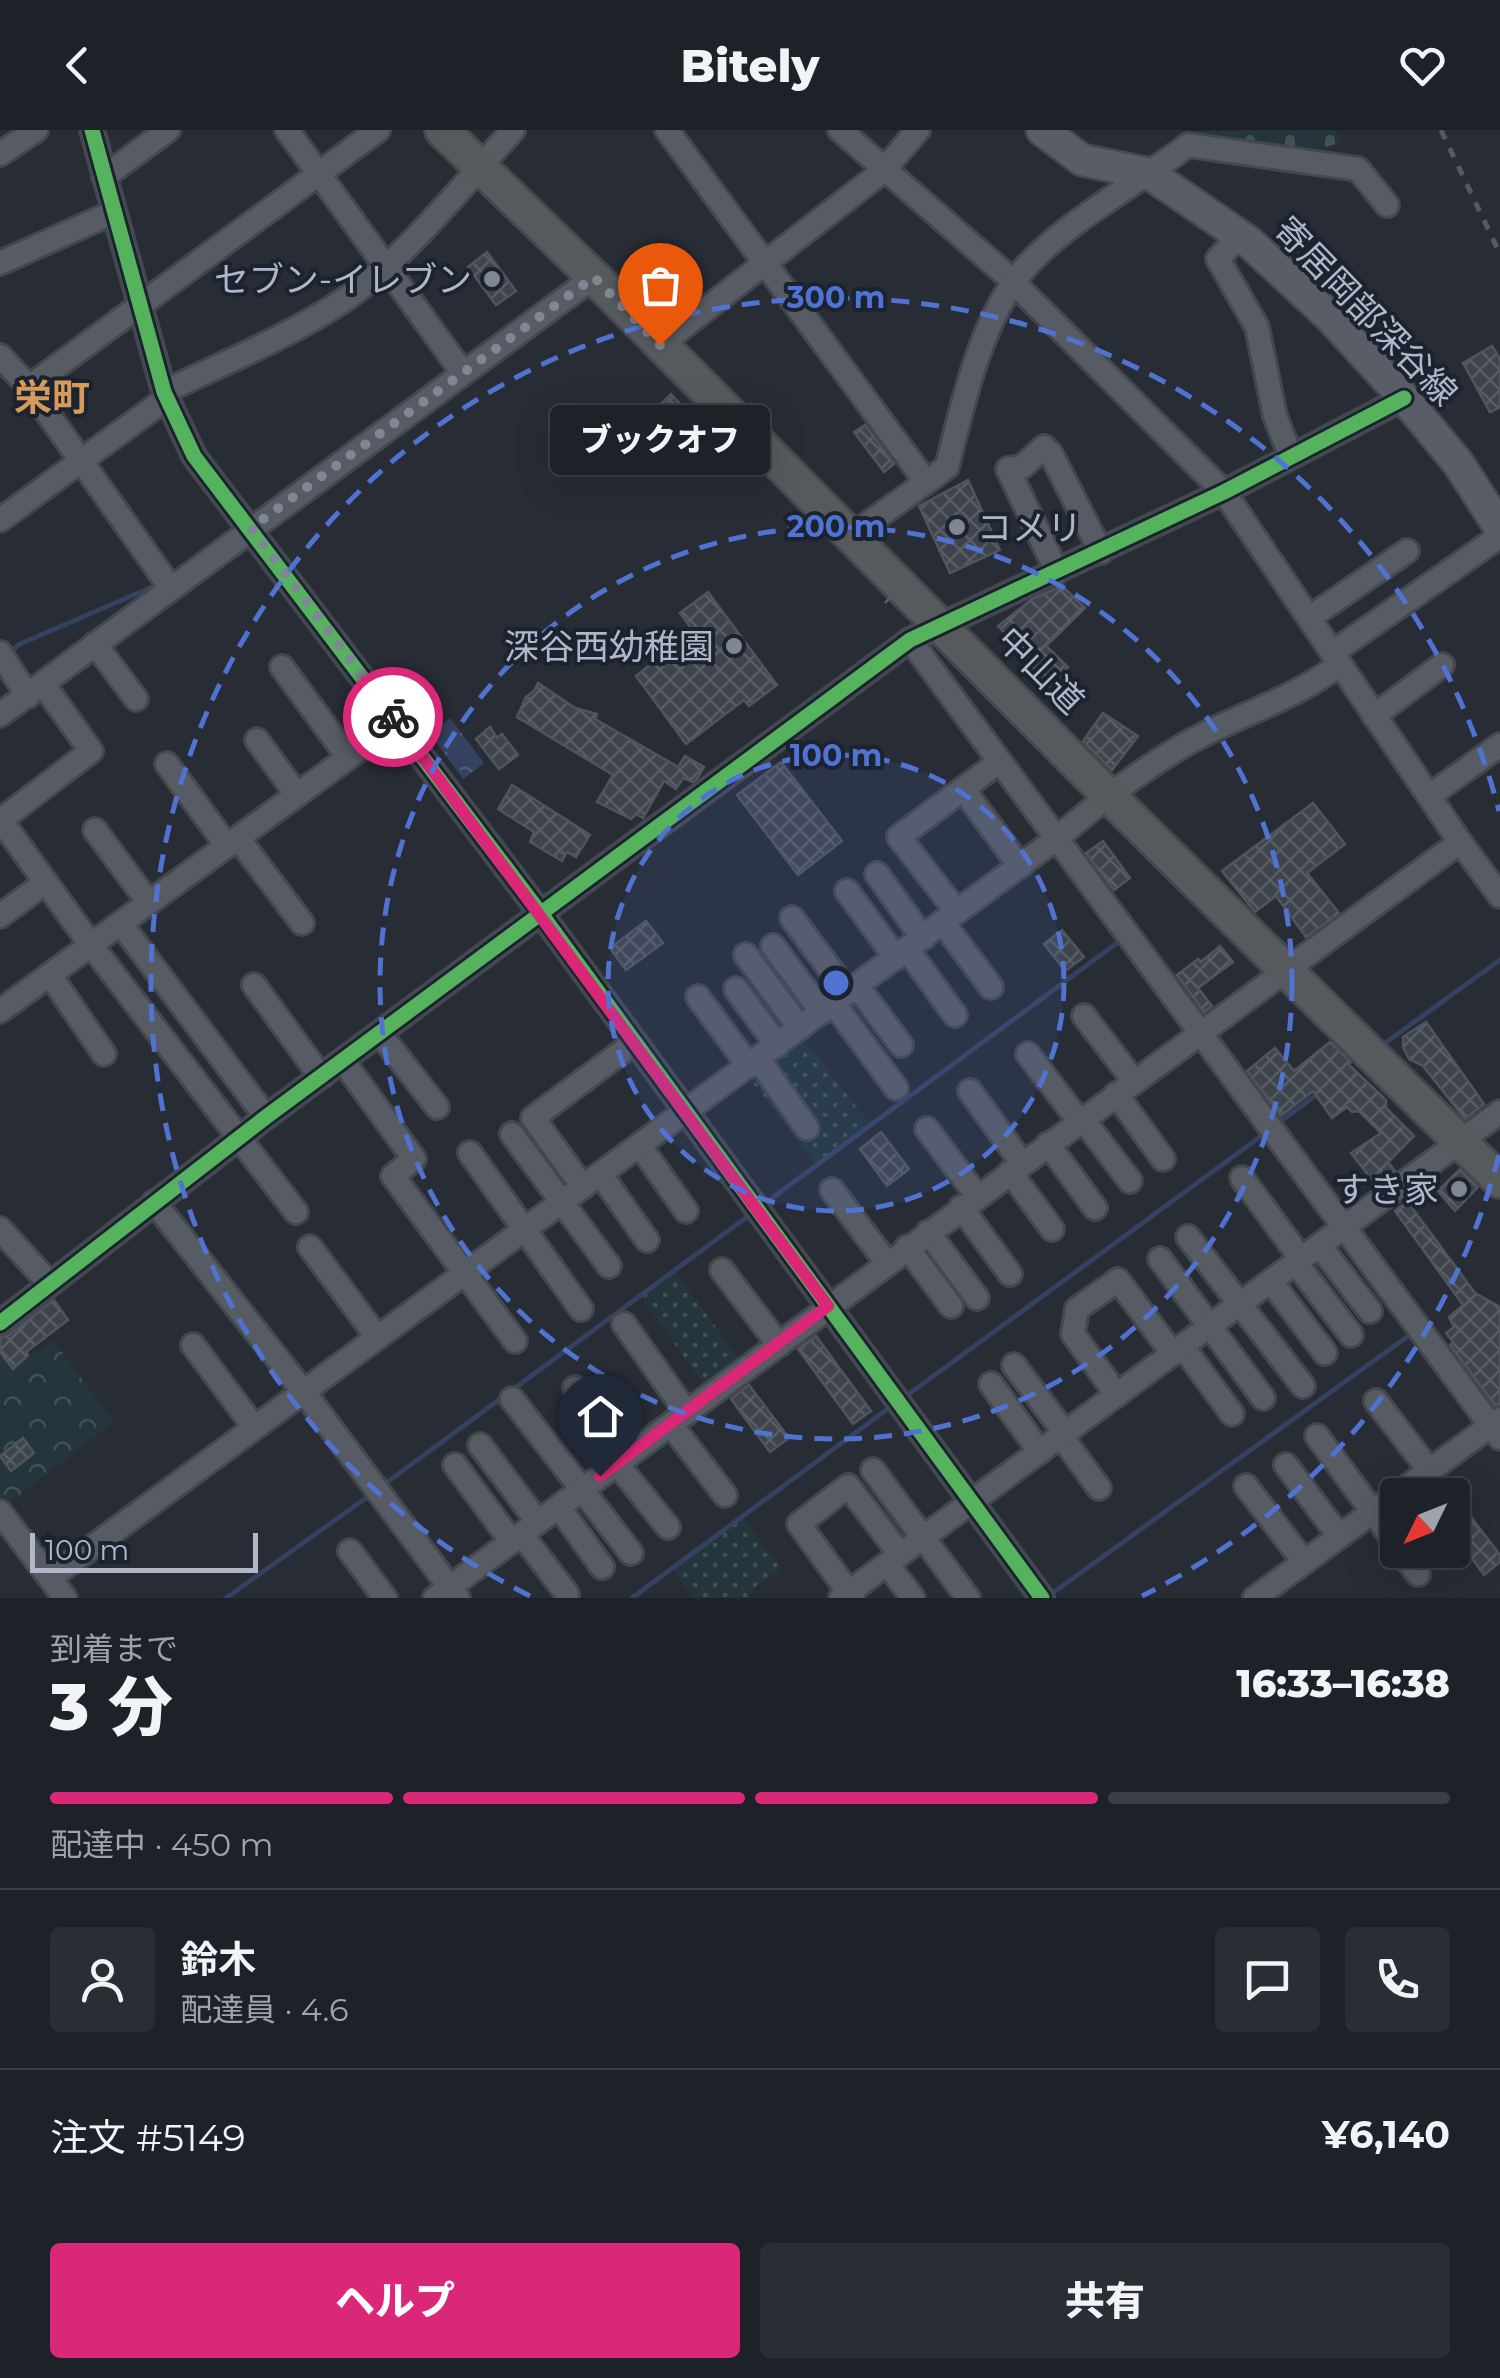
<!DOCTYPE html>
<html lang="ja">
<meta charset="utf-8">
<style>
body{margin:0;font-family:Montserrat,"Noto Sans JP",sans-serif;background:#2a2e34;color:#f1f3f6;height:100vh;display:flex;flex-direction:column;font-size:38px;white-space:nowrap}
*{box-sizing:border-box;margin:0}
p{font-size:32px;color:#a0a3a8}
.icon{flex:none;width:55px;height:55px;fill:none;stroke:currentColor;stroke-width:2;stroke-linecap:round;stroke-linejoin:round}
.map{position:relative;height:1468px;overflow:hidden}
.drawer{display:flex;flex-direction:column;background:#1d2128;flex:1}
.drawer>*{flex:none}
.needle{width:65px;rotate:227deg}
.fabs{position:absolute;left:1380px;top:1348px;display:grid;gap:20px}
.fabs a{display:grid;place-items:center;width:90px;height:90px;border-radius:10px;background:#1d2128;box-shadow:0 10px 40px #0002,0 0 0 2px #3b3e45;font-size:50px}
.scale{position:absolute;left:30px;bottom:25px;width:228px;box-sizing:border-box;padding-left:10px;border:5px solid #b0b7c7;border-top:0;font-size:28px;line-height:35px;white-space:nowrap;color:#b0b7c7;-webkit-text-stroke:8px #1b2230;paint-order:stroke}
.pin{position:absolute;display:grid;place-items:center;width:85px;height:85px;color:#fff;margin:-102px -42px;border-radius:50% 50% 50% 0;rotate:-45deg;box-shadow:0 0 10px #0007}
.pin .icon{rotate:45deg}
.courier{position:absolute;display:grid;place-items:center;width:100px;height:100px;margin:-50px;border:8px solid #db2777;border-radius:50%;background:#fff;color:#222;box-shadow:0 2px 12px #0007}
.bubble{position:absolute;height:70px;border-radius:10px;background:#1d2128;box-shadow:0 10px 40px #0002,0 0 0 2px #3b3e45;font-size:32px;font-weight:800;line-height:70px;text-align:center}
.head em{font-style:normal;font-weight:800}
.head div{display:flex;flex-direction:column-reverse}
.head{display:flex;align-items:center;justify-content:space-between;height:170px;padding:0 50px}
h1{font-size:65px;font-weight:800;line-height:75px}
.bar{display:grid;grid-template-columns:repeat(4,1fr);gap:15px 10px;align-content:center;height:120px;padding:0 50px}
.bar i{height:12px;border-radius:8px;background:#3b3e45}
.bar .active{background:#db2777}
.bar p{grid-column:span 4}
.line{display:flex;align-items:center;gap:25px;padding:0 50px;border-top:2px solid #3b3e45}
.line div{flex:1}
.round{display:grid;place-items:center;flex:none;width:105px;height:105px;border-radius:10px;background:#2a2e34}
.cta{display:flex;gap:20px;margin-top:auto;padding:20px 50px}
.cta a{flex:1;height:115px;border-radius:10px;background:#db2777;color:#fff;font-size:40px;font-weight:800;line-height:115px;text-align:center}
.cta a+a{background:#2a2e34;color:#f1f3f6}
header{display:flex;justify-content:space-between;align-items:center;height:130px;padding:0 50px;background:#1d2128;font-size:45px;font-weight:800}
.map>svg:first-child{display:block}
</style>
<header><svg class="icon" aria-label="back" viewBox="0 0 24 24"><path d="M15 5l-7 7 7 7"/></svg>Bitely<svg class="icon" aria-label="heart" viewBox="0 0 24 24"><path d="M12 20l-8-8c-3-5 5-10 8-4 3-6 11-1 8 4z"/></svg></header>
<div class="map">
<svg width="1500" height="1468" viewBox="0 0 1500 1468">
<defs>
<pattern id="grass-dots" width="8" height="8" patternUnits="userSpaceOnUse" patternTransform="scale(2.5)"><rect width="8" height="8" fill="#24363b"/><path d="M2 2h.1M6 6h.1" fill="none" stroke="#415156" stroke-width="1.8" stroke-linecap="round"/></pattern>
<pattern id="forest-crowns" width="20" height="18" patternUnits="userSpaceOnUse" patternTransform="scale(2.5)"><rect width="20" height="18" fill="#24363b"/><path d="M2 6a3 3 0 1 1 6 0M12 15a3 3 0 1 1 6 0" fill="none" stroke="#415156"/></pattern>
<pattern id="cemetery-stones" width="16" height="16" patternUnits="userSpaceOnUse" patternTransform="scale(2.5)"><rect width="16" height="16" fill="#24363b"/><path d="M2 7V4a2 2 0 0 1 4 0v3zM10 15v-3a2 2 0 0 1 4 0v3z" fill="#415156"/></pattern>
<pattern id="water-ripples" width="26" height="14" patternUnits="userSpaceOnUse" patternTransform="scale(2.5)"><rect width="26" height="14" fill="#34425f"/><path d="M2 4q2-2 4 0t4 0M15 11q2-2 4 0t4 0" fill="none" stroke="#4f5b74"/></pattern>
<pattern id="building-cross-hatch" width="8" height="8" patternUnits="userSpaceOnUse" patternTransform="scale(2.5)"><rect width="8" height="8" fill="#3f434b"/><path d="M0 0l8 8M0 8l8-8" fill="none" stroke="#585c63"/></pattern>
</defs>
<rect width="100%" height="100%" fill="#272c35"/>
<!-- grass -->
<g fill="url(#grass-dots)">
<path d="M797 900 871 996 817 1036 743 940Z"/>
<path d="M674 1141 747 1239 711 1265 640 1166Z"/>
<path d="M743 1386 781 1438 747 1463 750 1468H694L672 1439Z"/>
</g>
<!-- forest -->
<path fill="url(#forest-crowns)" d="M3 1191 30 1227 53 1210 114 1292 0 1380V1193Z"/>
<!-- cemetery -->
<path fill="url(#cemetery-stones)" d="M1335 0 1343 12 1300 24 1204 11 1198 1Z"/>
<!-- water -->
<path fill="url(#water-ripples)" d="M450 588 484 633 463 649 430 604Z"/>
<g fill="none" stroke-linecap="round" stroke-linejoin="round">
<!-- stream -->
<g stroke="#34425f" stroke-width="5">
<path d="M6 525 20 514 159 454"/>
<path d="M1381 916 1500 830"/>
<path d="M1277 994 1320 962"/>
<path d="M764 1074 1121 810"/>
<path d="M902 1269 1264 1004"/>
<path d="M382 1356 751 1084"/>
<path d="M1047 1467 1415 1201"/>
<path d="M226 1468 373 1363"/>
<path d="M632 1468 893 1275"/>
</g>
</g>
<!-- building -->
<g fill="url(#building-cross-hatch)" stroke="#4f545d" stroke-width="2.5">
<path d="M487 122 516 161 496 175 468 137Z"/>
<path d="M1492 216 1500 229V277L1490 282 1463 233Z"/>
<path d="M671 264 686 280 664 301 651 284Z"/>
<path d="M865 295 894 334 884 342 854 302Z"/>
<path d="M968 350 1000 420 950 443 919 376Z"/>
<path d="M1062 456 1085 478 1046 516 1068 537 1045 561 1028 543 1036 535 998 496 1032 469Z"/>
<path d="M708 462 777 555 749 576 744 570 686 614 636 546 693 501 680 483Z"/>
<path d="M538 553 575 578 597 584 595 589 678 637 685 626 704 637 697 649 693 652 683 648 676 659 664 651 643 688 636 684 631 689 597 672 613 645 517 587 526 567 534 561Z"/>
<path d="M1103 583 1138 606 1112 640 1083 611Z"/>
<path d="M490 597 497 608 502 604 518 625 499 639 476 609Z"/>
<path d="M781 632 842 711 798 745 737 665Z"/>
<path d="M512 655 590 705 576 727 567 722 562 731 530 712 534 702 498 679Z"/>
<path d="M1313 673 1345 714 1307 743 1339 783 1306 807 1276 766 1255 782 1222 741Z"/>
<path d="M1103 711 1130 748 1114 760 1086 723Z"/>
<path d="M646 791 663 813 626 840 610 818Z"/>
<path d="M1062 800 1084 827 1065 841 1044 814Z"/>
<path d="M1220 816 1233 832 1198 858 1212 876 1204 882 1177 845 1198 829 1201 832Z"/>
<path d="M1426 892 1484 974 1465 989 1423 936 1409 929 1403 917V907Z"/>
<path d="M1330 912 1351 932 1348 934 1386 970V978L1414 1006 1388 1032 1395 1041 1376 1055 1351 1023 1381 1003 1359 981 1352 982 1347 977 1332 988 1313 961 1281 986 1247 941 1275 918 1294 941Z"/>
<path d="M881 1002 909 1039 887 1056 860 1019Z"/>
<path d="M1460 1039 1478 1057 1455 1081 1438 1061Z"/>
<path d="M1407 1071 1475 1163 1500 1177V1274L1495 1275 1450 1215 1453 1212 1446 1203 1454 1197 1449 1187 1463 1175 1395 1081Z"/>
<path d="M54 1170 68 1190 26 1222 28 1225 13 1239 0 1222V1208L9 1205Z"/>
<path d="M816 1206 871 1281 853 1294 798 1219Z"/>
<path d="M749 1255 789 1308 770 1322 731 1269Z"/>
<path d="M23 1308 34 1323 11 1341 0 1326Z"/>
<path d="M1452 1362 1500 1425V1432L1484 1445 1452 1401Z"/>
</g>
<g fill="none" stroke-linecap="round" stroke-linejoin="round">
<defs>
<g id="minor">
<path d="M92 0 164 262 194 326 542 785 1042 1468"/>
<path d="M287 0 463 243"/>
<path d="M667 0 926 352"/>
<path d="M840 0 1005 144 1224 362 1460 712 1500 766"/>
<path d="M0 24 36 0"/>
<path d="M104 47 168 0"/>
<path d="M1239 106 1218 129 1257 197 1275 286 1291 327"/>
<path d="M0 133 114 82"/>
<path d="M660 215 883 41 918 0"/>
<path d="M0 226 29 257 170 457"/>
<path d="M29 257 378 0"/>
<path d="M164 262C223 233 286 208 341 172 401 133 464 54 513 0"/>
<path d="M0 390 167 268"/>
<path d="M851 406 947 337C962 276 980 195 1019 145 1059 95 1136 55 1188 15L1358 39 1387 75"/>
<path d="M1057 442 1008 339 1022 337 1044 317 1051 324 1101 422"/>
<path d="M1309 488 1407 421"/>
<path d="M910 510 1500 1308"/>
<path d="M95 514 136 569"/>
<path d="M0 523 28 566"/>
<path d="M1332 523 1500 406"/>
<path d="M282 537 348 627"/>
<path d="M0 585 594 147"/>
<path d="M1374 586 1442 535"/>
<path d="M257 610 297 665"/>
<path d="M167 634 227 716"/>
<path d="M963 659 1020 736"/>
<path d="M1429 666 1500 615"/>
<path d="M0 689 91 815 296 1082"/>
<path d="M1 690 91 621 43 554"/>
<path d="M95 700 149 773"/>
<path d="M238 708 302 793"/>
<path d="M877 744 923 808"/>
<path d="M847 761 896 828"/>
<path d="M957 782 899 707 999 632"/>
<path d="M0 786 46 752"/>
<path d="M792 788 848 863"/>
<path d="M943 793 991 857"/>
<path d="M121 794 266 987"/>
<path d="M773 816 822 882"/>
<path d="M907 819 955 885"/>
<path d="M746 825 800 898"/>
<path d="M50 845 104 924"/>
<path d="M254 855 321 947"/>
<path d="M857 856 901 915"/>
<path d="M736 859 777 915"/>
<path d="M698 867 749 936"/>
<path d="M834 874 896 958"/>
<path d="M0 881 397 592"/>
<path d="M1084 886 1134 951"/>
<path d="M380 904 437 977"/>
<path d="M1028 924 1079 991"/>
<path d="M758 929 807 998"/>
<path d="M343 931 414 1029 393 1046 515 1211"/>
<path d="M970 961 1022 1033"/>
<path d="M1116 964 1163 1029"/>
<path d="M1082 988 1130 1051"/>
<path d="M927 999 977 1066"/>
<path d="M512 1004 609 1136"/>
<path d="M1048 1014 1095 1078"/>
<path d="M640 1016 686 1081"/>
<path d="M470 1023 581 1179"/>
<path d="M1010 1042 1052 1099"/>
<path d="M601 1045 647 1110"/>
<path d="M1242 1048 1302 1130"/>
<path d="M583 1057 533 988 635 912"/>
<path d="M832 1060 887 1133"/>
<path d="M154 1072 303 1261 458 1468"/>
<path d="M961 1077 1010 1144"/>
<path d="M0 1099 50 1154"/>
<path d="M928 1102 977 1168"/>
<path d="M1188 1107 1303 1256"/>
<path d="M1320 1116 1370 1181"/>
<path d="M310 1117 377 1207"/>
<path d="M907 1117 951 1176"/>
<path d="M1160 1129 1263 1268"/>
<path d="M1296 1133 1351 1205"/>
<path d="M722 1140 779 1215"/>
<path d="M1271 1152 1325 1223"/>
<path d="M0 1193 266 987 910 510 1224 362 1404 268"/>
<path d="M624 1194 687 1283"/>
<path d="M193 1215 254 1297"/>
<path d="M1183 1217 1232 1284"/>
<path d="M1014 1235 1065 1303"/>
<path d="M991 1254 1040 1322"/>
<path d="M575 1258 626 1328"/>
<path d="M1117 1265 1073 1204 1077 1179 1118 1150 1173 1224"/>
<path d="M512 1269 631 1423"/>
<path d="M1376 1271 1429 1340"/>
<path d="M671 1295 725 1365"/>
<path d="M1061 1306 1099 1358"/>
<path d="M1317 1306 1398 1416"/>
<path d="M480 1315 538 1392"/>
<path d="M617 1334 668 1397"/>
<path d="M455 1335 512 1412"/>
<path d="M1286 1335 1339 1406"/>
<path d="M873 1340 968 1468"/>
<path d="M1246 1356 1304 1432"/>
<path d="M559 1377 602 1437"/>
<path d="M0 1382 65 1468"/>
<path d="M522 1405 567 1464"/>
<path d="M1400 1420 1418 1444"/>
<path d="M350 1421 385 1468"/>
<path d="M887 1434 913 1468"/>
<path d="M50 1448 1056 709C1099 672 1145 636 1195 609 1243 583 1296 568 1340 534"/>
<path d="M435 1468 1460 712"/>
<path d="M841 1468 1500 982"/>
<path d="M853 1468 799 1394 848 1356 900 1424"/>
<path d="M1255 1468 1500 1289"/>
</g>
<path id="major" d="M1042 0 1082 30 1150 44 1249 112 1329 186 1404 268 1458 333 1500 398"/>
<path id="highway" d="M442 0 594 147 1108 665 1500 1051"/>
</defs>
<!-- minor casing -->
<use href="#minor" stroke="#43474e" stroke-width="28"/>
<!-- major casing -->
<use href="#major" stroke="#444952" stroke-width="35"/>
<!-- highway casing -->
<use href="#highway" stroke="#444851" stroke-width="38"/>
<!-- minor -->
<use href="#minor" stroke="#575b63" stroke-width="22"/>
<!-- major -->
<use href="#major" stroke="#595d65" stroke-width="30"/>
<!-- highway -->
<use href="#highway" stroke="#575a5d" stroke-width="32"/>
<!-- rail -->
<path stroke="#565a60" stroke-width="5" stroke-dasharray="10 10" stroke-linecap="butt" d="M1441 0 1500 124"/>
<!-- path-bridge -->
<path stroke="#5a5f67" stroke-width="2.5" stroke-dasharray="8 8" stroke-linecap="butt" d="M885 473 915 441"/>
<defs>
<g id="cycleway">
<path d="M92 0 164 262 194 326 542 785 1042 1468"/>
<path d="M0 1193 266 987 910 510 1224 362 1404 268"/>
</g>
</defs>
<!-- cycleway casing -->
<use href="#cycleway" stroke="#1b2230" stroke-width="21"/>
<!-- cycleway -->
<use href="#cycleway" stroke="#56b35d" stroke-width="15"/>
</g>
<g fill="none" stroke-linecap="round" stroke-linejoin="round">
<!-- done -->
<path stroke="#808694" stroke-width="10" stroke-dasharray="0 18" d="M393 587 251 398 594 147 660 215"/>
<!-- route -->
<path stroke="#db2777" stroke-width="12" d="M393 587 828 1176 600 1346"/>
</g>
<!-- distance rings -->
<circle cx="836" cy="853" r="228" fill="#5073d2" fill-opacity=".12"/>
<g fill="none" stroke="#5073d2" stroke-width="5" stroke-dasharray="18 12">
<circle cx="836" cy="853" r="228"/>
<circle cx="836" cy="853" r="456"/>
<path d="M1499 1025A685 685 0 0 1 1142 1466M530 1466A685 685 0 1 1 1499 681"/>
</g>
<!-- markers -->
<g fill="#808694" stroke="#1b2230" stroke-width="4">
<circle cx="492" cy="149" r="10"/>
<circle cx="957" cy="397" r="10"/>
<circle cx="734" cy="516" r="10"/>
<circle cx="1459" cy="1059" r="10"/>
</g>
<g text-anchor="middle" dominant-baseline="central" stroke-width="8" stroke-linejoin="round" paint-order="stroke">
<!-- poi labels -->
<g font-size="35" fill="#b0b7c7" stroke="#1b2230" text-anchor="end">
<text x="472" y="149">セブン-イレブン</text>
<text x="977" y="397" text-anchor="start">コメリ</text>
<text x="714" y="516">深谷西幼稚園</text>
<text x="1439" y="1059">すき家</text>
</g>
<!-- street labels -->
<g font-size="35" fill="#b0b7c7" stroke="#1b2230">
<text transform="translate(1366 181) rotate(46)">寄居岡部深谷線</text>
<text transform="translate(1041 540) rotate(45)">中山道</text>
</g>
<!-- neighbourhood labels -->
<g font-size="38" font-weight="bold" fill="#d69b5c" stroke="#1b2230">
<text x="52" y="267">栄町</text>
</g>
</g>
<circle cx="836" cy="853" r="15" fill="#5073d2" stroke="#1b2230" stroke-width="5"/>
<g font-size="30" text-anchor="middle" font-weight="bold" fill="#5073d2" stroke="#1b2230" stroke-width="8" stroke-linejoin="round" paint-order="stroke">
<text x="836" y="178">300 m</text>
<text x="836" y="407">200 m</text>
<text x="836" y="636">100 m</text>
</g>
</svg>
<div class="fabs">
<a><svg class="needle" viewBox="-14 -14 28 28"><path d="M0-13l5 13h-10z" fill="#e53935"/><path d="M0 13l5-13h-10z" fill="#a0a3a8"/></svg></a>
</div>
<div class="scale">100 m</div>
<div class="pin" style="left:660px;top:215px;background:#ea580c"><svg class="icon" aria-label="bag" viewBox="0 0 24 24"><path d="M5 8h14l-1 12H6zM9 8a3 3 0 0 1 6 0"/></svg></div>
<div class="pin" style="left:600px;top:1346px;background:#1f2937"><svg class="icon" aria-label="home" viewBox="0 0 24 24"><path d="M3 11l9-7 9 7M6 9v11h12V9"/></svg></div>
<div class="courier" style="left:393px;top:587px"><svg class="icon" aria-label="bike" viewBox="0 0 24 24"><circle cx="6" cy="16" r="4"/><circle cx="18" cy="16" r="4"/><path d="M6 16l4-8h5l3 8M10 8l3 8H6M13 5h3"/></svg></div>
<div class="bubble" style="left:550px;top:275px;width:220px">ブックオフ</div>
</div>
<section class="drawer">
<div class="head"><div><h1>3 分</h1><p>到着まで</p></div><em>16:33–16:38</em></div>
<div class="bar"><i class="active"></i><i class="active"></i><i class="active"></i><i></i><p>配達中 · 450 m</p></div>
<div class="line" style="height:180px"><a class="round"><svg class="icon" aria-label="person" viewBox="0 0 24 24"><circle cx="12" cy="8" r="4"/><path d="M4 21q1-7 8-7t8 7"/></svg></a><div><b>鈴木</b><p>配達員 · 4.6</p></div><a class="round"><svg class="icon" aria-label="chat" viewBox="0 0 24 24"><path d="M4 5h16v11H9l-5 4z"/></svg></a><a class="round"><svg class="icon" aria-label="phone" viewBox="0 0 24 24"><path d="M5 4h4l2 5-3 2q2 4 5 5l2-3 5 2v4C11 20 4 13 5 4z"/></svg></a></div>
<div class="line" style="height:130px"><div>注文 #5149</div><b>¥6,140</b></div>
<div class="cta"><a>ヘルプ</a><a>共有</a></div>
</section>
